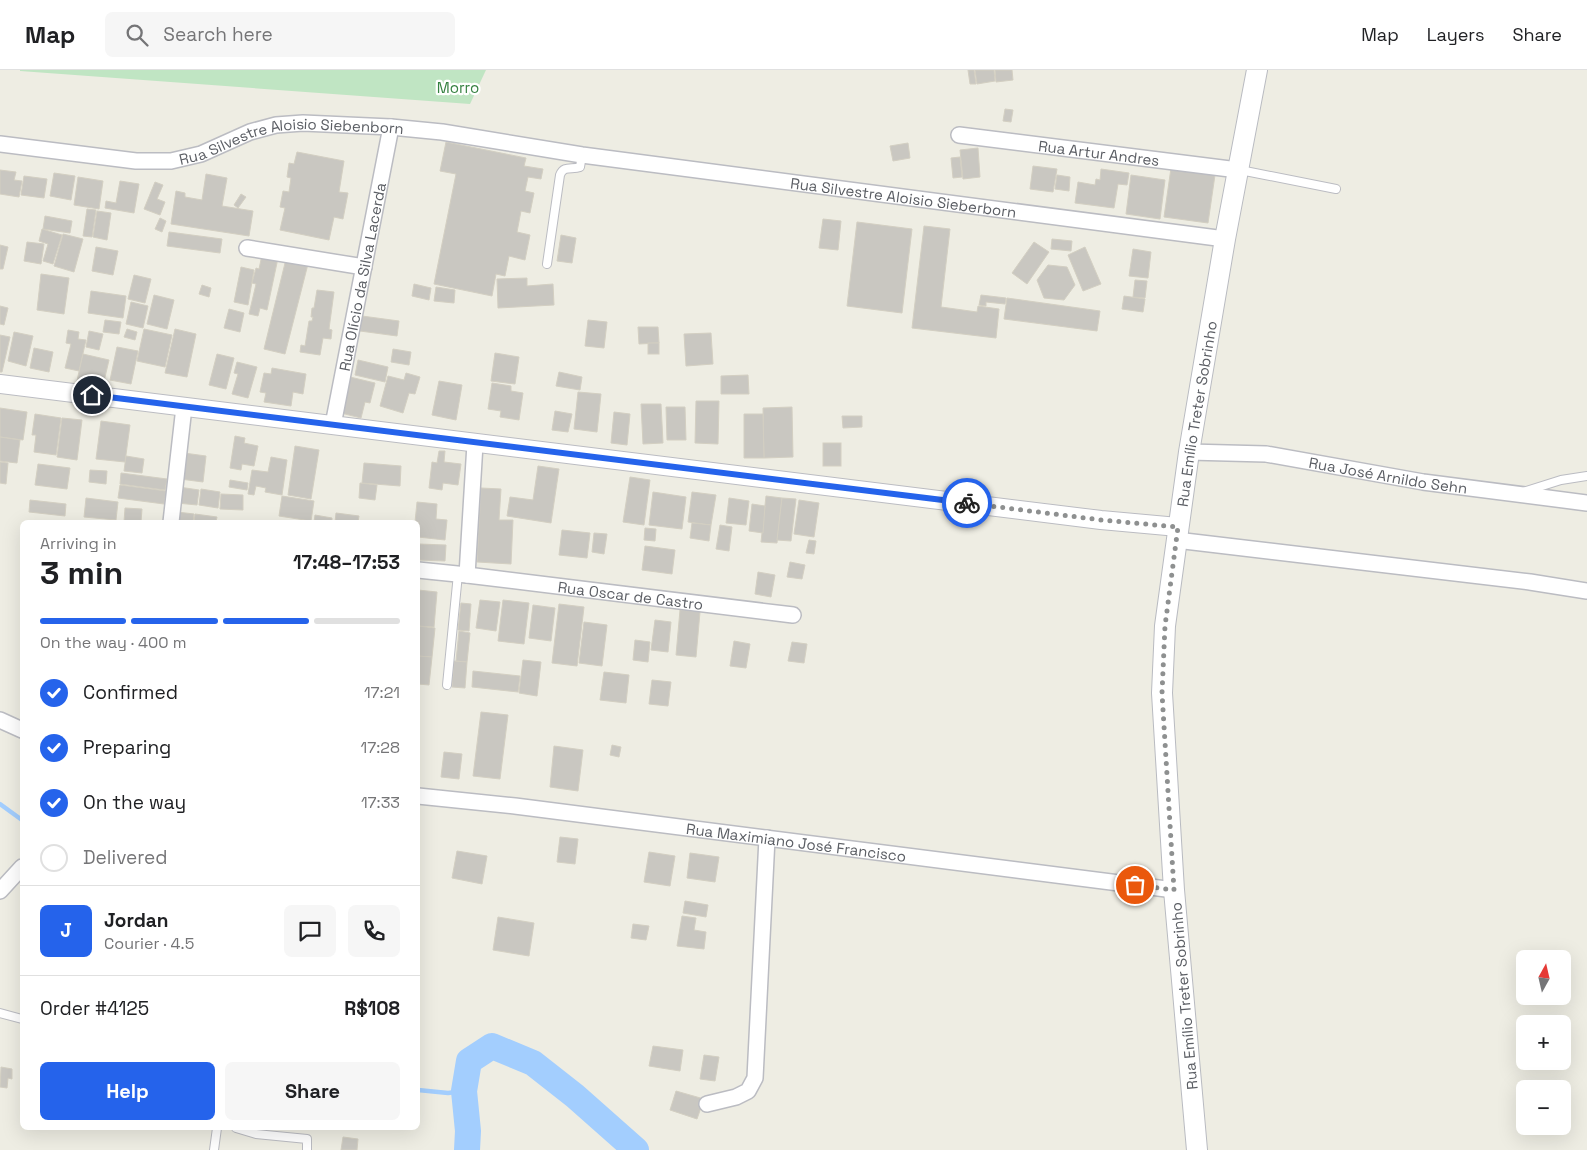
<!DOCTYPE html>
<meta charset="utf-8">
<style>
body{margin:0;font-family:"Space Grotesk",sans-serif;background:#f6f6f6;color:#202124;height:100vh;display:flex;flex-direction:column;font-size:19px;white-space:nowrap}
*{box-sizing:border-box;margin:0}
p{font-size:16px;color:#757577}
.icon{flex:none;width:28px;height:28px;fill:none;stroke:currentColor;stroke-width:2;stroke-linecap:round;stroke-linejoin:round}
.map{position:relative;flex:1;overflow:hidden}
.side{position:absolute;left:20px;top:450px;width:400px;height:610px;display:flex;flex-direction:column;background:#fff;border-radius:8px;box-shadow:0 5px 20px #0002}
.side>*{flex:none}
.needle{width:32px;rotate:8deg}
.controls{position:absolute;left:1516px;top:880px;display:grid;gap:10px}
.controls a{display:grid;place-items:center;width:55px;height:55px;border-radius:8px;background:#fff;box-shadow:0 5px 20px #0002;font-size:25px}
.pin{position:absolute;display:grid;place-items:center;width:42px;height:42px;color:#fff;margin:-21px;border:2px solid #fff;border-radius:50%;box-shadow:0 1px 5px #0007}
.courier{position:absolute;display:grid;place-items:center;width:50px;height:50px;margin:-25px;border:4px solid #2563eb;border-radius:50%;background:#fff;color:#222;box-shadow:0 1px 6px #0007}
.headline em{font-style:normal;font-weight:700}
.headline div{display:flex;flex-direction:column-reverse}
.headline{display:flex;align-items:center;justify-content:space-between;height:85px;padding:0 20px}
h1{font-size:32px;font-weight:700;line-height:38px}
.bar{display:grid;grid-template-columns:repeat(4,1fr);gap:8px 5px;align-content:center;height:60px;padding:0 20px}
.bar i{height:6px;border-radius:4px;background:#e0e0e0}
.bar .active{background:#2563eb}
.bar p{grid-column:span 4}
.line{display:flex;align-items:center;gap:12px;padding:0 20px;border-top:1px solid #e0e0e0}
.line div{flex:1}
.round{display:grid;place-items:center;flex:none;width:52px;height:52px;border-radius:8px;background:#f6f6f6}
ol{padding:0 20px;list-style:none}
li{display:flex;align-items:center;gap:15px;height:55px}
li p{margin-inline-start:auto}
li .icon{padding:5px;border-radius:50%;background:#2563eb;color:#fff;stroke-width:4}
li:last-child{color:#757577}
li i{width:28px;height:28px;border:2px solid #e0e0e0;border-radius:50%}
.cta{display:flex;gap:10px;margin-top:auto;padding:10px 20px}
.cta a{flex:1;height:58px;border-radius:8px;background:#2563eb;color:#fff;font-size:20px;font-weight:700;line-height:58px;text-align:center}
.cta a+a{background:#f6f6f6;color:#202124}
header{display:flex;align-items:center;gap:30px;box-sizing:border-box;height:70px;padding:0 25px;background:#fff;border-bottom:1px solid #e0e0e0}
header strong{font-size:24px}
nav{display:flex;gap:28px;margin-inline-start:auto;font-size:18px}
.search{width:350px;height:45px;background:#f6f6f6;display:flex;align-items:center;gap:12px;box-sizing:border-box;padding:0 18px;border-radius:8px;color:#757577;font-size:19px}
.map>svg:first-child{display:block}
</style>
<header>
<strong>Map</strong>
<div class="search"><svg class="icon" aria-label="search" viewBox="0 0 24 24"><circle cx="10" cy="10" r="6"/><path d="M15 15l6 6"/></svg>Search here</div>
<nav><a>Map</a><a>Layers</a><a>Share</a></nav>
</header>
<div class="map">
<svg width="1587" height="1080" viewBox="0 0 1587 1080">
<rect width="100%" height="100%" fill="#eeede3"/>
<!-- green -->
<path fill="#c0e5c3" d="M20 0H486L470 34 20 1Z"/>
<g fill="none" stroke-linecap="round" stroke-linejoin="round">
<!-- stream -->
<g stroke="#a3cefe" stroke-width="4.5">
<path d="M0 734 22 750"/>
<path d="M418 1020 448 1023 464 1021"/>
</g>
<!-- river -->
<path stroke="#a3cefe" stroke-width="26" d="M467 1080 468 1061 464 1021 469 991 492 976 533 993 575 1026 636 1080"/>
</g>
<!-- building -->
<g fill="#c9c7c1" stroke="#d3cfc2">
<path d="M968 0H974L976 14H970Z"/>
<path d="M975 0H994L995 11 977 14Z"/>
<path d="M995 0H1012L1013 10 996 12Z"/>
<path d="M1005 39 1013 40 1011 52 1003 51Z"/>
<path d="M446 72 526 88 524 96 543 99 541 109 528 107 525 121 534 123 530 143 521 141 517 162 530 165 525 190 509 186 505 206 496 204 492 226 434 214 456 104 440 101Z"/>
<path d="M908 73 910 88 893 91 890 76Z"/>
<path d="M978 78 980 107 963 109 960 80Z"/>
<path d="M297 82 344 91 339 122 348 123 343 149 334 147 329 170 280 160 285 138 280 137 283 121 289 122 291 108 287 107 289 93 294 94Z"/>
<path d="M960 87 962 107 953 108 951 88Z"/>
<path d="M1033 96 1057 99 1053 122 1030 119Z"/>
<path d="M1171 98 1215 105 1208 153 1164 147Z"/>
<path d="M1101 99 1129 103 1127 115 1118 114 1114 138 1075 133 1078 112 1095 115 1096 109 1100 110Z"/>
<path d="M0 100 16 102 14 110 22 111 19 127 0 124Z"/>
<path d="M54 103 75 106 71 130 50 126Z"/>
<path d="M206 104 227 108 222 136 253 141 249 166 171 154 176 121 185 123V127L202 130Z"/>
<path d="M1057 105 1070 107 1069 121 1055 119Z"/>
<path d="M1131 105 1165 110 1160 149 1126 144Z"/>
<path d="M24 106 47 109 44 128 21 125Z"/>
<path d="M78 107 103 111 99 139 74 135Z"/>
<path d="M120 111 139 114 134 143 105 138 106 131 116 133Z"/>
<path d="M155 112 163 115 157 129 165 132 160 145 144 139Z"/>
<path d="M241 124 246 127 238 138 234 135Z"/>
<path d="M87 139 96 140 92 167 83 166Z"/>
<path d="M97 141 111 143 107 170 93 167Z"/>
<path d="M45 146 72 151 70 163 43 159Z"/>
<path d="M160 148 166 151 162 162 155 159Z"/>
<path d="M823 149 841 151 838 180 819 178Z"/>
<path d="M857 152 912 159 902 243 847 236Z"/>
<path d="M924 156 950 159 941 237 977 242 978 236 999 239 996 268 912 258Z"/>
<path d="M42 159 62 165 53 194 43 191 48 174 39 171Z"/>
<path d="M169 162 222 169 220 183 167 176Z"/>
<path d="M63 164 83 169 74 202 54 196Z"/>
<path d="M561 165 576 168 572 193 557 191Z"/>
<path d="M1052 169 1072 171 1071 181 1051 179Z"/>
<path d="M27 172 44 174 41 194 24 191Z"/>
<path d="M1034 172 1049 182 1027 214 1012 203Z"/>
<path d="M0 175 8 177 3 199H0Z"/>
<path d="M96 177 118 181 113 205 92 201Z"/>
<path d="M1085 177 1101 214 1083 221 1068 185Z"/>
<path d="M1133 179 1151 182 1148 208 1129 206Z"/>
<path d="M262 185 278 188 267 240 260 238 258 246 249 244 256 214 252 213 256 198 259 199Z"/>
<path d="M286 189 308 194 285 284 264 279Z"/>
<path d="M1048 195 1067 197 1075 215 1064 230 1044 228 1037 210Z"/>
<path d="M241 197 254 200 248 235 234 232Z"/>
<path d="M41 204 69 208 64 244 37 240Z"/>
<path d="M134 205 151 209 145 233 128 229Z"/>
<path d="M527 208V216L553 214 554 235 498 238 497 209Z"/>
<path d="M1135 210 1147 211 1145 228 1133 227Z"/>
<path d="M414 214 431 218 429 230 412 226Z"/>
<path d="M202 215 211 218 209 227 199 224Z"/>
<path d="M436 217 455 220 454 233 434 231Z"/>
<path d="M317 220 334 222 329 259 332 260 331 269 323 268 320 285 300 282 301 275 305 276 309 251H312L313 247H311L312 238H314Z"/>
<path d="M91 221 126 226 123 248 88 243Z"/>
<path d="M154 225 174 230 167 259 147 254Z"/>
<path d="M981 225 1006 228 1005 234 986 232V236L979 235Z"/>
<path d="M1124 226 1145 229 1143 242 1122 239Z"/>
<path d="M1007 228 1100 241 1097 261 1004 249Z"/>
<path d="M131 232 148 236 143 258 126 254Z"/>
<path d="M0 236 8 238 4 255 0 254Z"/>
<path d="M229 239 244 243 240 262 224 258Z"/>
<path d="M362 246 399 251 397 266 360 261Z"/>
<path d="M105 250 121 252 119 264 103 262Z"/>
<path d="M588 250 607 252 604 278 585 276Z"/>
<path d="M638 257H658L659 273 639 274Z"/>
<path d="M127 259 137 262 135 270 124 267Z"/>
<path d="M144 259 172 265 165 297 137 291Z"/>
<path d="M175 259 196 264 187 307 165 303Z"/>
<path d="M68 260 79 262 78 269 86 270 79 301 65 298 71 274 66 273Z"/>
<path d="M89 261 103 264 99 280 86 277Z"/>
<path d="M14 262 33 266 26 296 8 291Z"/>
<path d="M711 263 713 294 686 296 684 264Z"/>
<path d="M0 265 10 267 2 302H0Z"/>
<rect x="648" y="273" width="11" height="11"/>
<path d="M117 277 138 281 131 314 110 310Z"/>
<path d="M34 278 53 282 49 302 30 298Z"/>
<path d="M393 279 411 282 409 295 391 292Z"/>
<path d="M495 283 519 287 515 314 491 311Z"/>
<path d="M83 284 109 290 102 320 76 315Z"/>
<path d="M217 284 234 288 226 319 209 315Z"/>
<path d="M358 290 388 297 385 312 355 305Z"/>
<path d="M237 292 257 297 248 328 232 324 238 304 234 303Z"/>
<path d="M272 298 306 304 303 324 293 322 291 336 264 332 266 323 260 322 264 303 271 304Z"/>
<path d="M559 302 582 307 580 320 556 316Z"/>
<path d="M406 303 420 307 415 324 409 323 403 343 380 336 388 306 404 310Z"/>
<path d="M748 305 749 324H721V306Z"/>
<path d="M350 307 375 313 370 333 365 332 361 348 341 343Z"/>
<path d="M439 311 462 315 456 350 432 345Z"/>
<path d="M492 313 511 316V321L523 323 519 350 500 347 501 341 488 339Z"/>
<path d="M578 322 601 324 597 362 574 359Z"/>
<path d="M696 331H719L718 374 695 373Z"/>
<path d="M641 334H661L663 373 643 374Z"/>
<path d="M666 337H685L686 370H667Z"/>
<path d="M792 337 793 387 764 388 763 338Z"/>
<path d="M0 338 27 342 23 370 0 367Z"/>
<path d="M555 341 572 344 568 362 552 360Z"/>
<path d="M614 342 630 344 627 375 611 373Z"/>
<path d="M35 344 61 348 56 385 34 382 36 365H32Z"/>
<path d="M744 344H763L764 388H744Z"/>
<path d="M842 346H862V357L843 358Z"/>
<path d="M62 348 82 350 77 390 57 387Z"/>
<path d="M101 351 130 355 125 392 96 389Z"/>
<path d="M235 366 245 368 244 373 258 376 254 396 242 394 241 400 230 398Z"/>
<path d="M0 367 20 370 17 393 0 391Z"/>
<rect x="823" y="373" width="18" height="23"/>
<path d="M295 376 319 380 311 429 288 425Z"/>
<path d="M439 381H445L444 392 461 394 458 415 443 413 442 420 429 418 432 392 437 393Z"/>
<path d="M184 383 206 386 203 412 180 409Z"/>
<path d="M126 386 144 389 142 403 124 401Z"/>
<path d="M271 387 287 390 282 425 265 422 266 418 256 416 254 425 248 424 252 400 268 402Z"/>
<path d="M0 392 8 393 6 414 0 413Z"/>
<path d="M364 393 401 396 400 416 362 413Z"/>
<path d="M38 394 70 398 67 419 35 415Z"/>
<path d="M538 396 559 399 551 453 507 446 510 427 533 430Z"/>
<path d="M90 400 107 401 106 414 89 412Z"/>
<path d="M121 403 167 409 165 420 120 414Z"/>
<path d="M630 407 650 410 644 455 623 452Z"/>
<path d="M230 410 248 413 247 420 229 417Z"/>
<path d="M360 413 377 415 375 430 359 428Z"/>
<path d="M120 415 166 421 164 434 118 428Z"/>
<path d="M179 417 199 420 197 435 177 433Z"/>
<path d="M481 418 501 419 499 450H513L511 494 477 492Z"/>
<path d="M201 419 220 422 218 438 199 435Z"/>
<path d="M653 422 686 427 682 459 649 455Z"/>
<path d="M692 422 716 425 711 455 688 452Z"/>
<path d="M221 424 243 425V440L220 439Z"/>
<path d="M282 426 314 431 311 451 279 446Z"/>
<path d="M766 426 782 428 777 473 761 472Z"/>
<path d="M86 428 118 432 116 450 84 447Z"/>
<path d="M729 428 749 431 746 455 726 453Z"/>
<path d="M782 428 796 429 791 471 777 470Z"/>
<path d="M30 430 66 434 65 446 29 442Z"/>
<path d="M799 430 819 433 814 467 794 464Z"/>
<path d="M417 432 437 434 436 449 447 450 445 470 418 467V452H415Z"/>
<path d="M752 434 765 436 763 463 749 461Z"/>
<path d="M125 438 142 439 141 452H124Z"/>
<path d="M177 442 194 444 193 452H176Z"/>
<path d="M336 443 359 446 358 452H335Z"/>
<path d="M195 444 217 447 216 452H194Z"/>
<path d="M315 445 332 448V452H314Z"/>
<path d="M692 453 711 455 709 471 690 468Z"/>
<path d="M720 455 732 457 729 481 716 479Z"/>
<path d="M645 458 656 459 655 471 644 470Z"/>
<path d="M562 460 590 463 587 488 559 485Z"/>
<path d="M594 463 607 464 604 484 592 482Z"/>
<path d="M809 470 816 471 814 484 806 483Z"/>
<path d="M419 474 446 475 445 491 418 490Z"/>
<path d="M645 476 675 480 672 504 642 500Z"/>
<path d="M790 492 805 495 802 509 787 507Z"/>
<path d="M758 502 775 505 771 527 755 524Z"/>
<path d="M418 520 437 522 434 557 418 556Z"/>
<path d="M480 530 500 532 496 561 476 558Z"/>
<path d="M503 530 529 533 524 574 498 571Z"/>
<path d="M461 533 471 534 469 561 458 560Z"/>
<path d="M559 534 584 537 577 596 552 593Z"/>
<path d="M533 535 555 538 551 571 529 568Z"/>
<path d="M680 540 700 542 696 587 676 585Z"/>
<path d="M655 550 671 552 668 582 651 580Z"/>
<path d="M584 552 607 555 602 596 579 593Z"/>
<path d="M418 556 435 558 432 587 418 586Z"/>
<path d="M459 561 470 563 467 592 456 591Z"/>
<path d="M635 570 650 572 648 592 633 590Z"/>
<path d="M734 571 750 574 746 598 730 596Z"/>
<path d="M792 572 807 574 804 593 788 591Z"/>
<path d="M418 586 432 587 429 615 418 614Z"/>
<path d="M523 590 541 592 537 626 519 623Z"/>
<path d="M454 591 467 592 465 618 452 617Z"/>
<path d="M473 601 520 606 518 622 472 617Z"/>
<path d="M604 602 629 605 626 633 600 630Z"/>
<path d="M652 610 671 612 668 636 649 634Z"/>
<path d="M481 642 508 645 500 709 473 706Z"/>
<path d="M612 675 621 677 619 687 610 685Z"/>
<path d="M554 676 583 680 578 721 550 717Z"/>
<path d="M444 682 462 684 459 709 441 707Z"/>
<path d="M560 767 578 769 575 794 557 792Z"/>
<path d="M457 781 487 786 482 814 452 808Z"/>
<path d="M649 782 675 786 670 816 644 812Z"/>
<path d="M690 783 719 787 715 812 687 808Z"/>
<path d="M685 831 708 835 706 847 683 843Z"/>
<path d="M682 846 696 848 694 860 706 862 704 879 677 876Z"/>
<path d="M498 847 534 853 529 886 493 880Z"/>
<path d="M633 854 649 856 646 870 631 868Z"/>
<path d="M653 976 683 980 680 1001 649 996Z"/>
<path d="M704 985 719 987 715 1011 700 1009Z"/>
<path d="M1 997 12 999V1009L8 1008 7 1018 0 1017Z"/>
<path d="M676 1021 704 1029 697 1049 670 1040Z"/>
<path d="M343 1067 358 1069 357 1080H341Z"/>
</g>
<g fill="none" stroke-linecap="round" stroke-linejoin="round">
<defs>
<g id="service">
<path d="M1240 100 1336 119"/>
<path d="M547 194 560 105C564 95 572 100 580 97L582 85"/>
<path d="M1523 422 1561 410 1587 406"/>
<path d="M447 615 458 504"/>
<path d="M0 943 22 949"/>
<path d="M236 1058 256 1064 307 1069V1080"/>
<path d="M214 1080 217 1058"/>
</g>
<g id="minor">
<path id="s1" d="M959 65 1238 100"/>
<path id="s2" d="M0 74 136 91H171L201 84 250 62 276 55 303 53 391 57 442 62 582 85 1225 169"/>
<path d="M247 178 364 197"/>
<path id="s3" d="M333 355 391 57"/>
<path id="s4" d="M1189 382 1266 384 1423 412 1587 433"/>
<path d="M171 452 184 337"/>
<path d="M1176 470 1530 512 1587 521"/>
<path id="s5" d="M418 500 467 505 793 545"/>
<path d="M467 505 475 374"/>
<path d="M0 650 22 660"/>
<path id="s6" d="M418 726 515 736 1174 820"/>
<path d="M0 821 22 797"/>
<path d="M707 1034 736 1027 748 1021 755 1008 767 768"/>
</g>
<path id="tertiary" d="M0 314 1101 450 1178 457"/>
<g id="secondary">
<path id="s7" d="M1197 1080 1174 820 1162 623 1165 556 1189 382 1225 169 1257 0"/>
</g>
</defs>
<!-- service casing -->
<use href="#service" stroke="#bbbcc2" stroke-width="10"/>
<!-- minor casing -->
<use href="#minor" stroke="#bbbcc2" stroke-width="18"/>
<!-- tertiary casing -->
<use href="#tertiary" stroke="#bbbcc2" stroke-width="20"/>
<!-- secondary casing -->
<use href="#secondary" stroke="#b9bbc1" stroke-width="22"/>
<!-- service -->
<use href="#service" stroke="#fff" stroke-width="8"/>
<!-- minor -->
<use href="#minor" stroke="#fff" stroke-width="15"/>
<!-- tertiary -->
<use href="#tertiary" stroke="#fff" stroke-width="18"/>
<!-- secondary -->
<use href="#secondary" stroke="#fff" stroke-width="20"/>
</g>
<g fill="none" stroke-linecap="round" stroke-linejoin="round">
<!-- done -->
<path stroke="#8e9090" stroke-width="5" stroke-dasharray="0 9" d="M967 433 1101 450 1178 457 1165 556 1162 623 1174 820 1135 815"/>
<!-- route -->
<path stroke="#2563eb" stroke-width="6" d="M92 325 967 433"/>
</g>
<g text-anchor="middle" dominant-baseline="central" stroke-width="4.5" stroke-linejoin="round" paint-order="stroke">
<!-- park labels -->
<g font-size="15" fill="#358140" stroke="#fff">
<text x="458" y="17">Morro</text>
</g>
<!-- street labels -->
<g font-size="15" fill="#5b5e64" stroke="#fff">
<text stroke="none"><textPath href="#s2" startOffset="296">Rua Silvestre Aloisio Siebenborn</textPath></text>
<text stroke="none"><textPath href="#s1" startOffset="141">Rua Artur Andres</textPath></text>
<text stroke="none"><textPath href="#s2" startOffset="916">Rua Silvestre Aloisio Sieberborn</textPath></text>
<text stroke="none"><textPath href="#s3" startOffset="151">Rua Olício da Silva Lacerda</textPath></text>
<text stroke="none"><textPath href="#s7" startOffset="740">Rua Emílio Treter Sobrinho</textPath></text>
<text stroke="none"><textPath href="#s4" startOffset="201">Rua José Arnildo Sehn</textPath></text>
<text stroke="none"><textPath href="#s5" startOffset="214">Rua Oscar de Castro</textPath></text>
<text stroke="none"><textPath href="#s6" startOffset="381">Rua Maximiano José Francisco</textPath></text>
<text transform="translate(1184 926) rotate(-95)">Rua Emílio Treter Sobrinho</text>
</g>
</g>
</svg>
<div class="controls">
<a><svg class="needle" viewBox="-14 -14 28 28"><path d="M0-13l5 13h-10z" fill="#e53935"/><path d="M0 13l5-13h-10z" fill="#757577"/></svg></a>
<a>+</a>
<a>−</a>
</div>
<div class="pin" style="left:1135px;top:815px;background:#ea580c"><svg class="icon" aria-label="bag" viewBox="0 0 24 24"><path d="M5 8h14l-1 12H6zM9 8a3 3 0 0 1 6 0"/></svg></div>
<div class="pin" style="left:92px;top:325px;background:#1f2937"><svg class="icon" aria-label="home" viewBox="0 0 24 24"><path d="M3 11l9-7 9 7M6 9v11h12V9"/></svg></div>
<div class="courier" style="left:967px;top:433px"><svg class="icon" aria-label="bike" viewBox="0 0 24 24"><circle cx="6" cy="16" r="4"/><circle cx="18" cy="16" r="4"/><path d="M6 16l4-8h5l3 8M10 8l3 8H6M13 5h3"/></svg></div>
<section class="side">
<div class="headline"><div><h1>3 min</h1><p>Arriving in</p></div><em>17:48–17:53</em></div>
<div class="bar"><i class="active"></i><i class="active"></i><i class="active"></i><i></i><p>On the way · 400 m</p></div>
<ol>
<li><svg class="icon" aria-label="check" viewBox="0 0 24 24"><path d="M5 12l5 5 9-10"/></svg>Confirmed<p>17:21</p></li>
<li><svg class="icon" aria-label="check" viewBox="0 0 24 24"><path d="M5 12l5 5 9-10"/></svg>Preparing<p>17:28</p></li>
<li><svg class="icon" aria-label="check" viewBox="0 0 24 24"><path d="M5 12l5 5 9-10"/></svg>On the way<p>17:33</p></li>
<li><i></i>Delivered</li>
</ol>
<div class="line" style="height:90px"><b class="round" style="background:#2563eb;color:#fff">J</b><div><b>Jordan</b><p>Courier · 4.5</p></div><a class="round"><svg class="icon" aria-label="chat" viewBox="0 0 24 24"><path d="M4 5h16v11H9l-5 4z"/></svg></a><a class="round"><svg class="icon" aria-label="phone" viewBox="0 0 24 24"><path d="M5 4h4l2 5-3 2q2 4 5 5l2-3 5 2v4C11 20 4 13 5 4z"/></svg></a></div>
<div class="line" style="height:65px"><div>Order #4125</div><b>R$108</b></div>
<div class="cta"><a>Help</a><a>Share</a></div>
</section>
</div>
